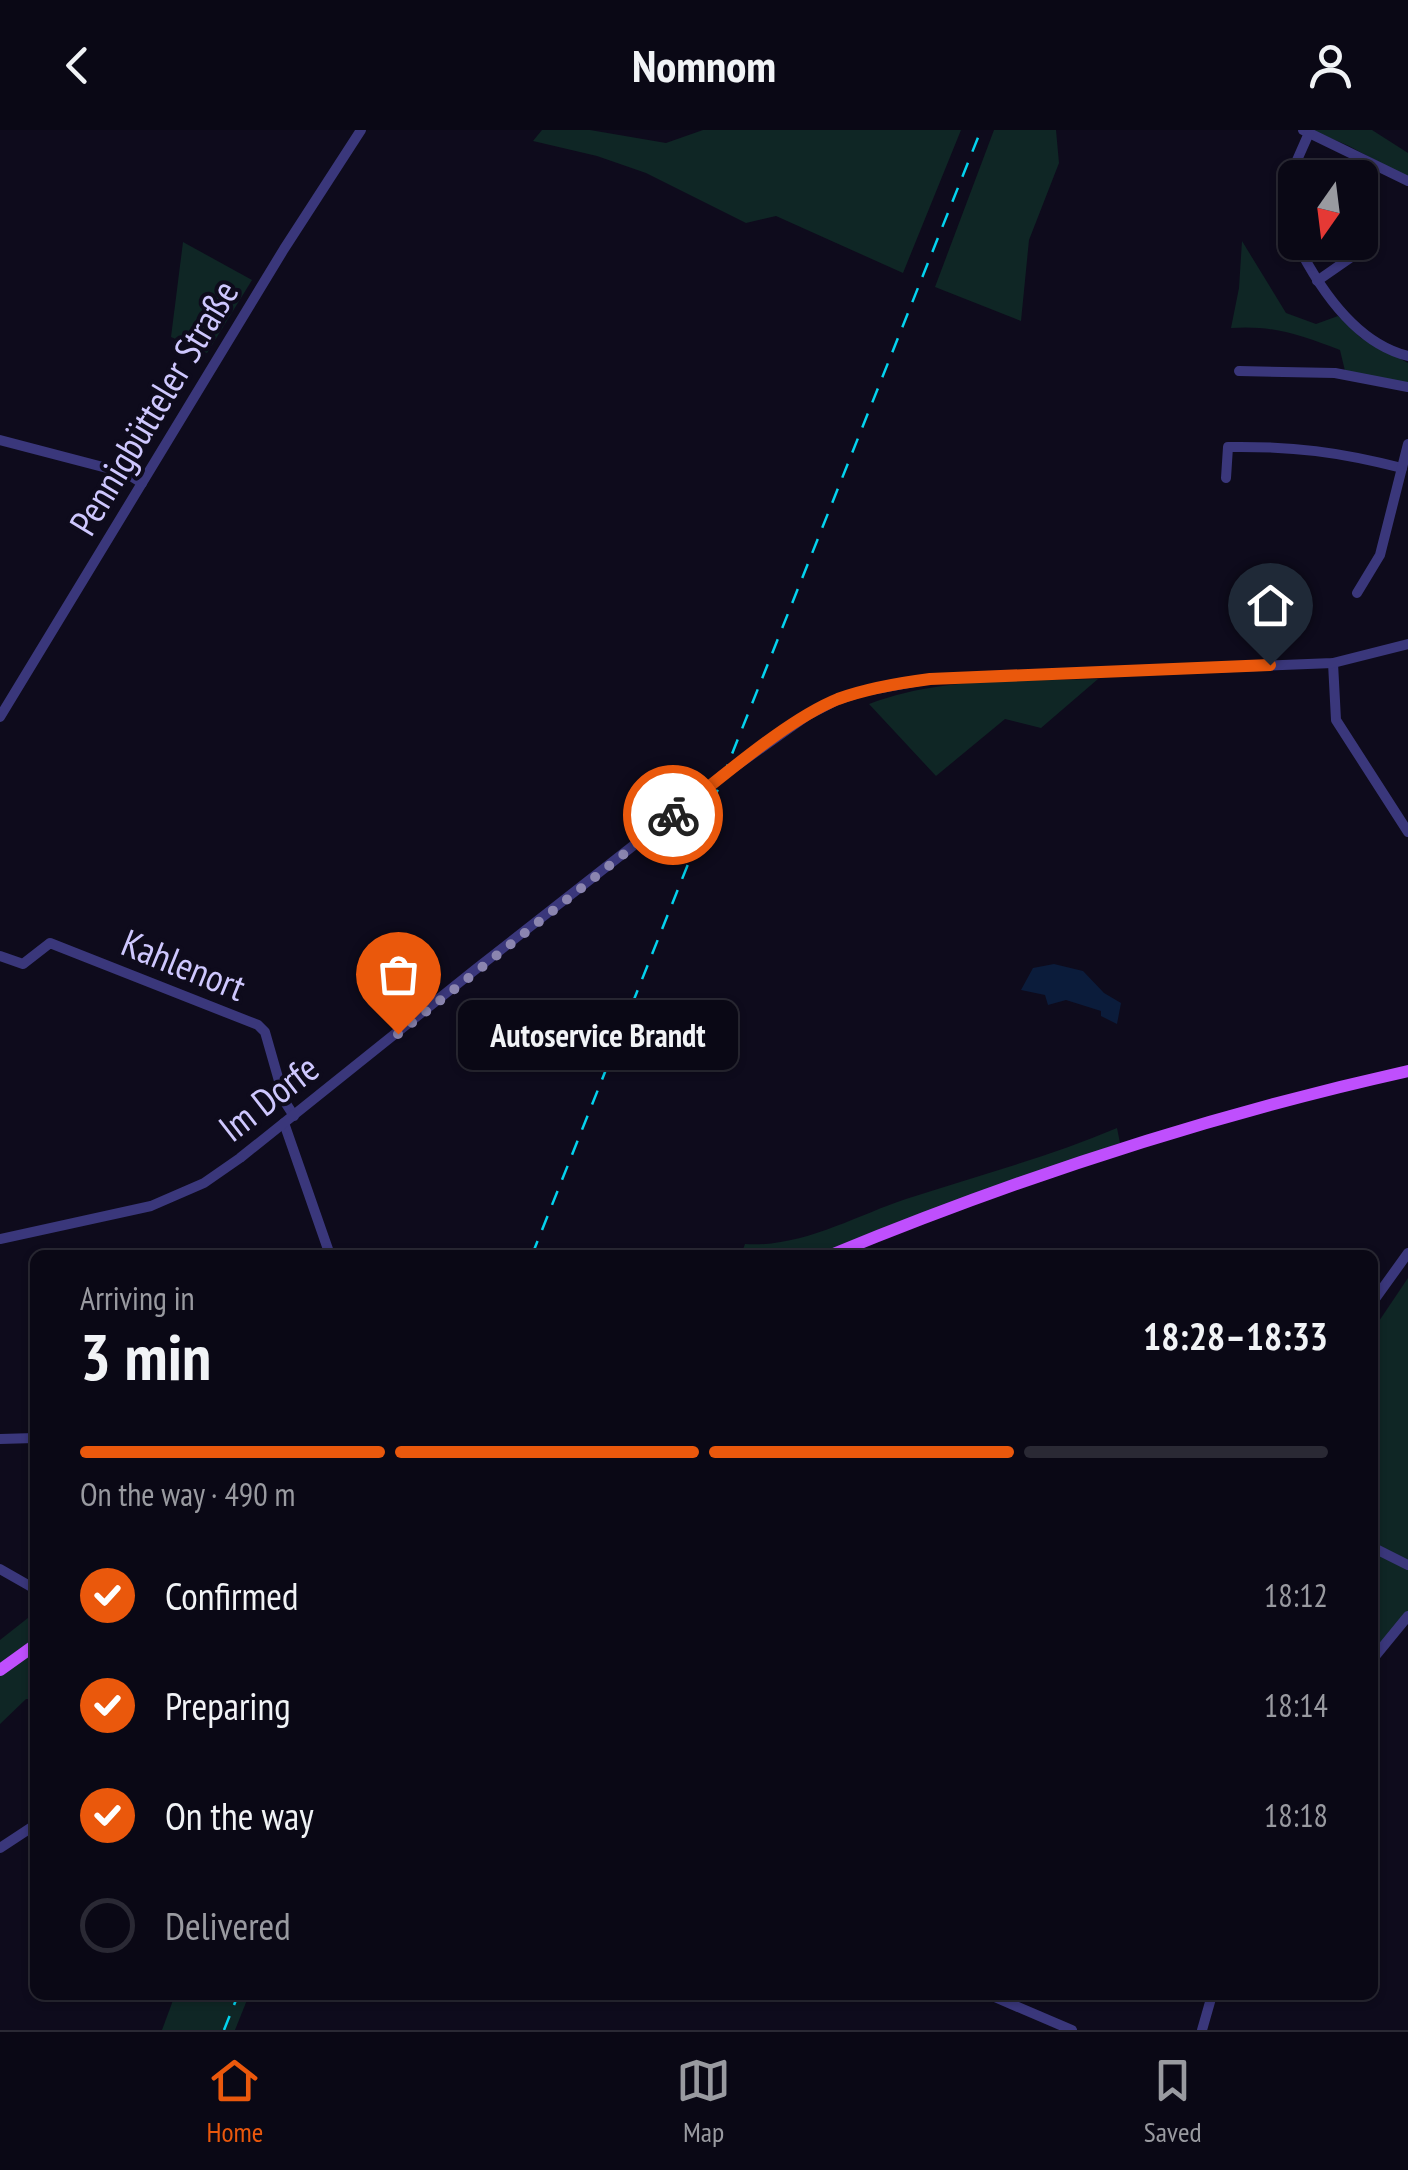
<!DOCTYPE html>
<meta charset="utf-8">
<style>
body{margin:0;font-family:"PT Sans Narrow",sans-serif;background:#13111e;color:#f1f3f6;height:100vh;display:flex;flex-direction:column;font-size:38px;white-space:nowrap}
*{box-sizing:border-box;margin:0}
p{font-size:32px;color:#999aa0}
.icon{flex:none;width:55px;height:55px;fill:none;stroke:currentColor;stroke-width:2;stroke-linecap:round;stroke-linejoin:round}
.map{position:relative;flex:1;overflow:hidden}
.sheet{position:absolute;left:30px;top:1120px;width:1348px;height:750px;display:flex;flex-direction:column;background:#0a0815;border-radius:15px;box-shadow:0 2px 8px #0004,0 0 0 2px #2a2934}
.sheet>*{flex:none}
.needle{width:65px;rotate:194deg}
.fabs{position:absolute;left:1278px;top:30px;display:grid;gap:20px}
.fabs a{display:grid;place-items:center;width:100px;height:100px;border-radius:15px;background:#0a0815;box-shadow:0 2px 8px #0004,0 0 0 2px #2a2934;font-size:50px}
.pin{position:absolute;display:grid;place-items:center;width:85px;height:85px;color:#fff;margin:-102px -42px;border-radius:50% 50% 50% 0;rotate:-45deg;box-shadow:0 0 10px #0007}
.pin .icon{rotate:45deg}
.courier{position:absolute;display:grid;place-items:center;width:100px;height:100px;margin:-50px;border:8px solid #ea580c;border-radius:50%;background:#fff;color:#222;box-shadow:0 2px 12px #0007}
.bubble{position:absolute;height:70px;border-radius:15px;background:#0a0815;box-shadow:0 2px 8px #0004,0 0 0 2px #2a2934;font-size:32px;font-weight:700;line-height:70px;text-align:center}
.summary em{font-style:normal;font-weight:700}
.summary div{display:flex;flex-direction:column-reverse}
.summary{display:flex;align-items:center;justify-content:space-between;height:170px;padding:0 50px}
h1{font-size:65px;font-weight:700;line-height:75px}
.bar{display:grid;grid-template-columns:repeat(4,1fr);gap:15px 10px;align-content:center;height:120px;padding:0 50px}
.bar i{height:12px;border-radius:8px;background:#2a2934}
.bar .active{background:#ea580c}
.bar p{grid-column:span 4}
ol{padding:0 50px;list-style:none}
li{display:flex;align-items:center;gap:30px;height:110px}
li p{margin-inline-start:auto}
li .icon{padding:10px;border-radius:50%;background:#ea580c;color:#fff;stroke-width:4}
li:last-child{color:#999aa0}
li i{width:55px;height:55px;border:5px solid #2a2934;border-radius:50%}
header{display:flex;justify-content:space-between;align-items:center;height:130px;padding:0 50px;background:#0a0815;font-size:45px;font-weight:700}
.dock{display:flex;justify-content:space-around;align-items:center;height:140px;border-top:2px solid #2a2934;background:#0a0815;font-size:28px;color:#999aa0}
.dock a{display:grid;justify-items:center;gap:5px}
.dock .active{color:#ea580c}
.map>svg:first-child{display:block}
</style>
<header><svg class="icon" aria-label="back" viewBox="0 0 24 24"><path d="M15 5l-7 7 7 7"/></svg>Nomnom<svg class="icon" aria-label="person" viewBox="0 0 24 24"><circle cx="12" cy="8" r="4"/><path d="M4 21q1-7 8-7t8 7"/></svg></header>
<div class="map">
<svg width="1408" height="1900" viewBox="0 0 1408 1900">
<rect width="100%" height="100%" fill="#0e0b1c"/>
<!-- green -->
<g fill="#0f2625">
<path d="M542 0H590L666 13 703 0H961L903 143 776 86 746 93 646 43 597 26 533 11Z"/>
<path d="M994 0H1056L1059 33 1029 110 1021 191 935 157Z"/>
<path d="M1311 0H1372L1408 23V48L1349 16Z"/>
<path d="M1242 111 1286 183 1316 194 1338 186 1361 208 1408 233V255L1345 241 1340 220C1300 205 1274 195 1231 198L1239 158Z"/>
<path d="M183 112 252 150 207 223 171 207Z"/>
<path d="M1098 549 1041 598 1005 589 936 646 869 574C941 546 1022 552 1098 549Z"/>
<path d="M1117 998 1120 1013 817 1125H734L742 1122 745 1114C801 1118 855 1086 906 1069 976 1046 1049 1027 1117 998Z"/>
<path d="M1408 1148V1484L1373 1526V1200Z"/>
<path d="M33 1484 35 1569H26L0 1594V1510Z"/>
<path d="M175 1865H249L235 1900H162Z"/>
</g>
<!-- water -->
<path fill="#0b1c3b" d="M1054 834 1083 841 1104 863 1121 873 1117 894 1101 886V881L1066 870 1048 875 1045 865 1021 860 1033 838Z"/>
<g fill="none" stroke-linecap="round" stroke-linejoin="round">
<!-- minor -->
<g stroke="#3a377b" stroke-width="10">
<path d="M1303 0 1408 51"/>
<path d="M1295 107C1281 57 1289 49 1309 3"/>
<path d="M1296 112C1319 158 1355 213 1408 226"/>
<path d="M1317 151 1353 126"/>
<path d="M1239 241 1335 243 1408 257"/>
<path d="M0 310 126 343 142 353"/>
<path d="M1226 348 1228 317C1293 316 1339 322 1402 338"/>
<path d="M1357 463 1380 425 1408 314"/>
<path d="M1333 533 1336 590 1408 702"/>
<path d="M0 587 284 119 361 0"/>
<path d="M0 826 23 834 50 813 258 895 265 902 285 972 294 986"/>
<path d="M284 993 330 1125"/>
<path d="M0 1109 151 1076 204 1053 240 1028 476 839 722 646 808 585 837 570 865 561 930 549 1333 533 1408 514"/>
<path d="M1372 1173 1408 1123"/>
<path d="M0 1309 35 1308"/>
<path d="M1372 1417 1408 1435"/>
<path d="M0 1439 35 1459"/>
<path d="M1372 1530 1408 1486"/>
<path d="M0 1718 35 1695"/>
<path d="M990 1865 1072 1900"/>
<path d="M1202 1900 1212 1865"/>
</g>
<!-- major -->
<g stroke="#bf4ffd" stroke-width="12">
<path d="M831 1125C1018 1048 1210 985 1408 941"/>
<path d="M0 1540 35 1515"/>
</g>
<!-- rail -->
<g stroke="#03d3ee" stroke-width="2.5" stroke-dasharray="15 12" stroke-linecap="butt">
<path d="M532 1125 981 0"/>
<path d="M224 1900 238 1865"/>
</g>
</g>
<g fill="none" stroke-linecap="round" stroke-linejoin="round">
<!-- done -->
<path stroke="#8b85af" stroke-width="10" stroke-dasharray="0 18" d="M398 904 673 685"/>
<!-- route -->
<path stroke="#ea580c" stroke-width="12" d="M673 685C719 650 786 590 838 569 868 558 899 553 930 549L1270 535"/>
</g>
<g text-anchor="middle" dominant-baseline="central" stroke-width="8" stroke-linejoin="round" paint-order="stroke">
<!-- street labels -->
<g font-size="38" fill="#cec7fe" stroke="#0e0b1c">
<text transform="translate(153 277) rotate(-59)">Pennigbütteler Straße</text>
<text transform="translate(184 834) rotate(22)">Kahlenort</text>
<text transform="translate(268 967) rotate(-38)">Im Dorfe</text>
</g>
</g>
</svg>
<div class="fabs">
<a><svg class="needle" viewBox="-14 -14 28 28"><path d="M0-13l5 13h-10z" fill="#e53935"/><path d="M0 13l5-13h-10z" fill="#999aa0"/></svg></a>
</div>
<div class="pin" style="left:398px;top:904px;background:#ea580c"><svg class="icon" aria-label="bag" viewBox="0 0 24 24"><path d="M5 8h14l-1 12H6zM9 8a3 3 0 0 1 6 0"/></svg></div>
<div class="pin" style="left:1270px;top:535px;background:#1f2937"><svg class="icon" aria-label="home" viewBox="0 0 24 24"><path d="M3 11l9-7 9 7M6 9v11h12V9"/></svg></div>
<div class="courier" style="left:673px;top:685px"><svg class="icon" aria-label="bike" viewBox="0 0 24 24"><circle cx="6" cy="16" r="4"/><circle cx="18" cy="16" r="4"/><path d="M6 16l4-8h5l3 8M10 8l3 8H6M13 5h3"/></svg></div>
<div class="bubble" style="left:458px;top:870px;width:280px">Autoservice Brandt</div>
<section class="sheet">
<div class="summary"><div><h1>3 min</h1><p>Arriving in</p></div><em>18:28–18:33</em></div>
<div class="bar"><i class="active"></i><i class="active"></i><i class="active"></i><i></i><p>On the way · 490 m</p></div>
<ol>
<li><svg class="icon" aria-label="check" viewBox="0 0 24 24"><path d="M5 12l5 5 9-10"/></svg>Confirmed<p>18:12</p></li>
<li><svg class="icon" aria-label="check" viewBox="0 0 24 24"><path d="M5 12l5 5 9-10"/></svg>Preparing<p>18:14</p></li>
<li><svg class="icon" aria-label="check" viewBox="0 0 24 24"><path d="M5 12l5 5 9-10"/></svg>On the way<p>18:18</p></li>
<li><i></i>Delivered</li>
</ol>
</section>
</div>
<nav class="dock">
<a class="active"><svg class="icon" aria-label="home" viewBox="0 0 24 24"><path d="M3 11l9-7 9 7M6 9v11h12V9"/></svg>Home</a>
<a><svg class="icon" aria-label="map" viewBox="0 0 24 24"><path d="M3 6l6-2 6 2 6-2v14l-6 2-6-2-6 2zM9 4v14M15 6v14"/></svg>Map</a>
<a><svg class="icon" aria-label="saved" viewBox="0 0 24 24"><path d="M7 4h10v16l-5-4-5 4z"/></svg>Saved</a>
</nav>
